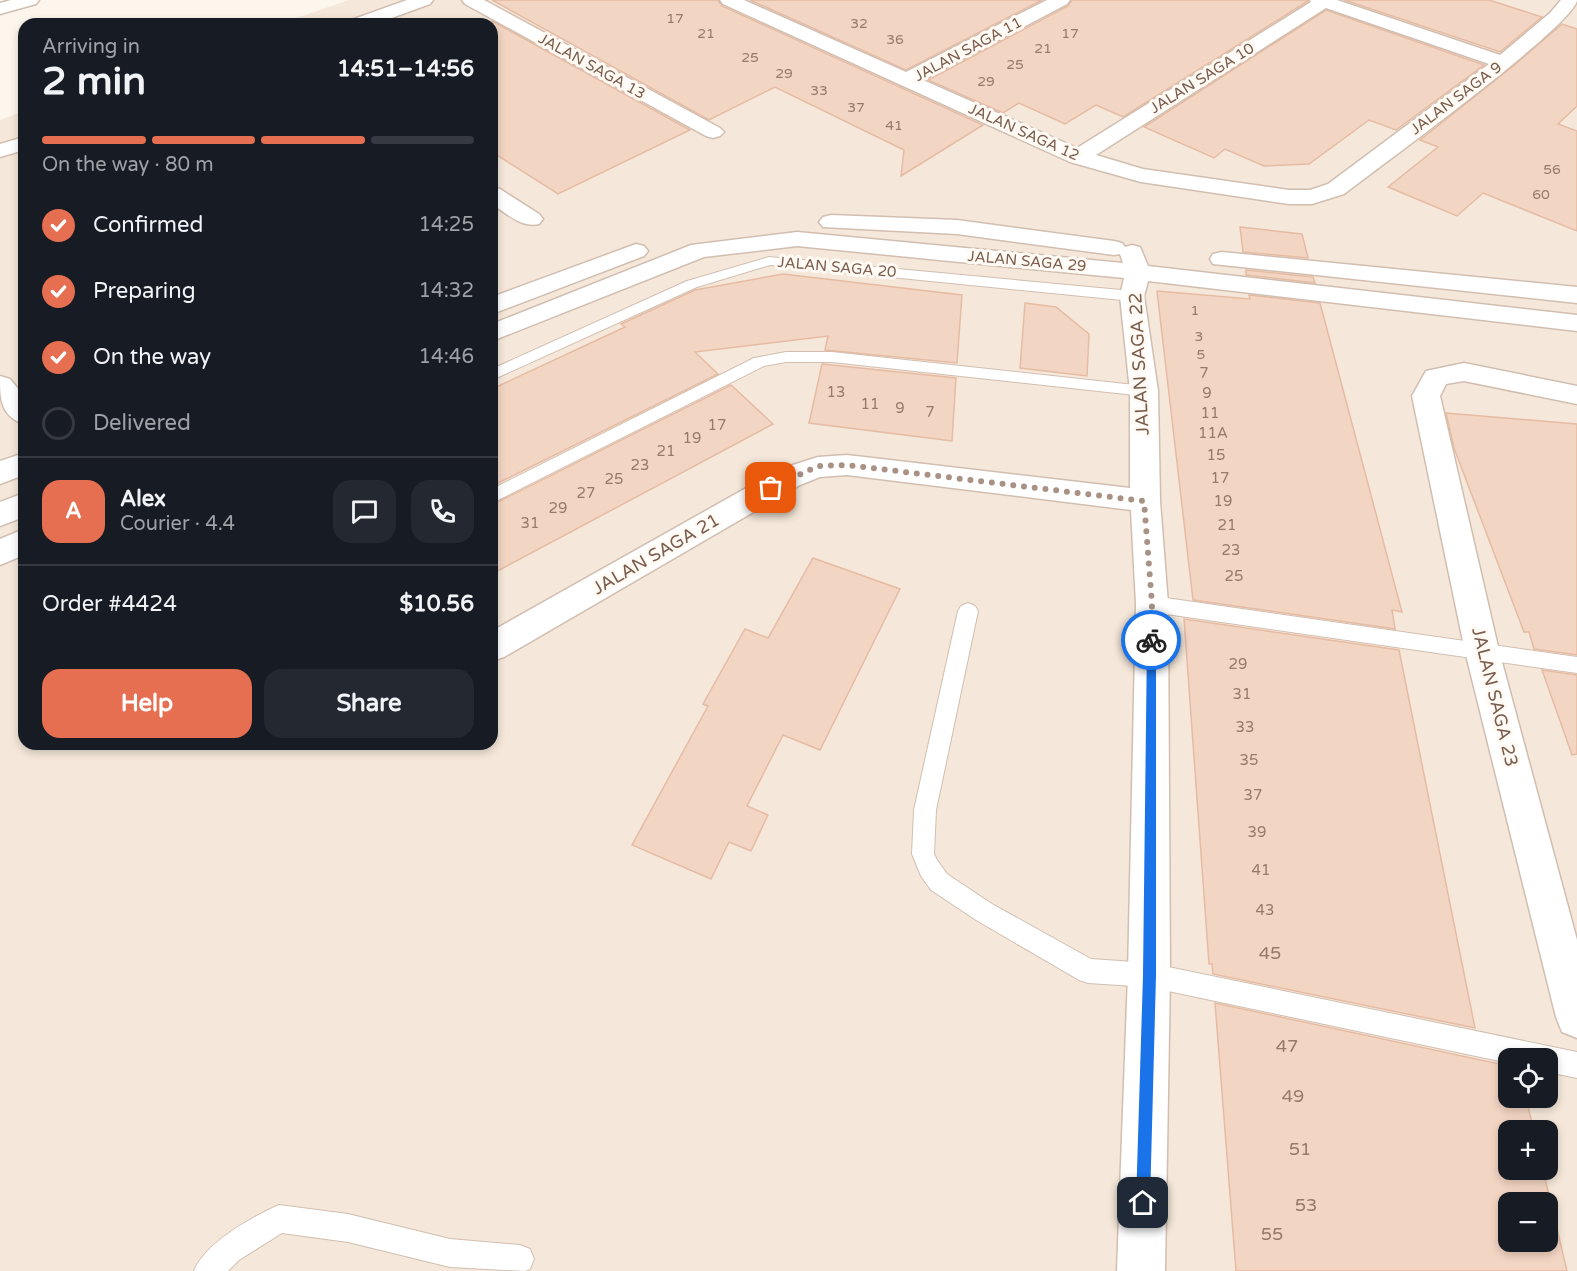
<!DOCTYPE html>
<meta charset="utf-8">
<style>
body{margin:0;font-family:"Varela Round",sans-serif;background:#242831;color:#f1f3f6;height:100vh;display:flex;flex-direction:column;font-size:22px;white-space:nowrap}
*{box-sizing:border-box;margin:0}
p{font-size:20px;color:#9ea1a6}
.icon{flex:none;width:33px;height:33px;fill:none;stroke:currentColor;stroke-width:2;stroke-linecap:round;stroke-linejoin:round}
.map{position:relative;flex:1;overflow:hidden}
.panel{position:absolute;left:18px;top:18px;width:480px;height:732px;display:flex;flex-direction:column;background:#171b24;border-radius:18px;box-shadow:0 3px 9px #0003}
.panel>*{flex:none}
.buttons{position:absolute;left:1498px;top:1048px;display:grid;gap:12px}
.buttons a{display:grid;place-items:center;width:60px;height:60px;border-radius:12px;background:#171b24;box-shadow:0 3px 9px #0003;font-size:30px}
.pin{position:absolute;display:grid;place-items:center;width:51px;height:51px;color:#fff;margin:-26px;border-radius:12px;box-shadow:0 3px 9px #0006}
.courier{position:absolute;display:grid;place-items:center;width:60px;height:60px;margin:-30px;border:4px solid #1a73e8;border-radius:50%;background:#fff;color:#222;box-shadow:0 2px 8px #0007}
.summary em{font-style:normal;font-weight:700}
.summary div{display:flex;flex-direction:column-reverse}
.summary{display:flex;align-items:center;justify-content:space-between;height:102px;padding:0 24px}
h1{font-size:39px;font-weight:700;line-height:45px}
.bar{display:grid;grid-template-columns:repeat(4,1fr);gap:9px 6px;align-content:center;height:72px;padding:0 24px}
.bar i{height:8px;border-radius:4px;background:#363941}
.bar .on{background:#e76f51}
.bar p{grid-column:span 4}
.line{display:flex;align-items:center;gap:15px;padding:0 24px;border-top:2px solid #363941}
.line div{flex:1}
.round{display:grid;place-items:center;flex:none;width:63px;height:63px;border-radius:18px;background:#242831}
ol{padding:0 24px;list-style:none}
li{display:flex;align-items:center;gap:18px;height:66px}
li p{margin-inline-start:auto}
li .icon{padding:6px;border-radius:50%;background:#e76f51;color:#fff;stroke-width:4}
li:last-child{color:#9ea1a6}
li i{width:33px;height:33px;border:3px solid #363941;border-radius:50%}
.button{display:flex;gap:12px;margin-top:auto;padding:12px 24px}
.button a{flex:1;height:69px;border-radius:18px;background:#e76f51;color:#fff;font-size:24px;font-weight:700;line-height:69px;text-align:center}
.button a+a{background:#242831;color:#f1f3f6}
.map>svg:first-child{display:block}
</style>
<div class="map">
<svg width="1577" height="1271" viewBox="0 0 1577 1271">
<rect width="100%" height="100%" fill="#fdf6ec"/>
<!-- residential -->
<path fill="#f5e8da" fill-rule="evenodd" d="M349 0H1577V1271H0V120L24 111V744H492V24H279ZM1509 1059H1548V1098H1509ZM1509 1131H1548V1170H1509ZM1509 1203H1548V1242H1509Z"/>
<!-- building -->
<g fill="#f3d5c3" stroke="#e6bba3" stroke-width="1.5" fill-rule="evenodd">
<path d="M492 0H718L722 6 983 125 901 176 904 150 775 87 709 120Z"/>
<path d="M750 0H1042L906 70Z"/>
<path d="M1072 0H1308V1L1123 117 1096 105 1065 124 1019 103 1003 113 928 80 1068 6Z"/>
<path d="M1344 0H1489L1542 17 1500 52Z"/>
<path d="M1326 10 1484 65 1396 130 1369 120 1309 164 1264 166 1225 149 1214 158 1144 127Z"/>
<path d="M492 21 690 130 558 194 492 152Z"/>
<path d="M1562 24 1577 29V106L1558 124 1577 131V231L1483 193 1457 216 1388 187 1438 147 1420 140 1512 67Z"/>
<path d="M1240 227 1302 234 1308 258 1243 252Z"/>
<path d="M1246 270 1313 277 1315 283 1246 275Z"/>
<path d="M783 274 962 295 957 363 825 350 828 336 695 352 718 374 492 486V389L625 327 621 324 695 290Z"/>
<path d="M1157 291 1250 299 1249 295 1320 303 1402 612 1392 610 1395 629 1193 600Z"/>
<path d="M1025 303 1056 307 1089 334 1087 376 1020 368Z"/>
<path d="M822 364 956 378 952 441 809 423Z"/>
<path d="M731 385 773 424 492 574V505Z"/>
<path d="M1446 413 1577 424V655L1534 649 1529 632H1524L1454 448Z"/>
<path d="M813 558 900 589 820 750 783 735 747 806 768 815 751 851 729 842 711 879 632 845 708 706 703 704 745 629 768 638Z"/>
<path d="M1184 619 1399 650 1475 1028 1213 974 1212 964H1209Z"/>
<path d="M1542 670 1577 675V754L1572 755Z"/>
<path d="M1215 1003 1509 1066V1098H1526L1534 1131H1509V1170H1543L1567 1271H1236ZM1509 1203H1548V1242H1509Z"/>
</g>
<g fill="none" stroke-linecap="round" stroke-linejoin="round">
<defs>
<g id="service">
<path d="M769 257 1132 291 1139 296 1132 301 770 265 697 287 492 380V369L687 281Z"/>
<path d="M786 352H832L1144 386 1150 387 1152 391 1150 395 1144 396 832 362H786L764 366 492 503V489L754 358Z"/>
<path d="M1152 596 1577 657V673L1152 612 1145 609 1142 604 1145 599Z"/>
<path d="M968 603 975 606 978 611 936 810 934 854 937 860 947 874 992 904 1091 959 1149 963 1577 1052V1078L1548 1072V1059H1509V1063L1149 987 1088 983 1079 980 976 920 931 890 921 876 912 854 914 810 958 611 961 606Z"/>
<path d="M279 1205 348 1214 450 1239 520 1245 530 1249 534 1259 530 1269 525 1271 450 1267 348 1242 282 1233 239 1260 228 1271H194C205 1243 252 1217 279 1205Z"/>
</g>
<g id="minor">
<path d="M11 0H39L36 4 0 14V3Z"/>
<path d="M407 0H433L430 4 375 24H349L351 20Z"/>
<path d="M462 0H484L720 128 724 132 720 136 713 138 706 136 465 4Z"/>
<path d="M720 0H744L906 72 1047 0H1070L1067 4 923 80 1077 148 1311 2 1310 0H1337L1500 55 1550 13 1561 0H1577C1576 24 1375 170 1344 194L1312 204H1289L1141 182 1070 162 723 4ZM1326 8 1489 64 1328 184 1310 190H1289L1143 169 1096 155Z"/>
<path d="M24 137V150L0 157V144Z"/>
<path d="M492 187 500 189 539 214 543 219 539 224C521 228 506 213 492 204Z"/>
<path d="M831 215 957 220 1114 241 1122 243 1125 247 1132 245 1140 247 1148 266 1577 315V331L1148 281 1144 296 1158 391 1160 501 1168 604 1170 975 1165 1271H1117L1128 975 1136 604 1131 510 847 475 820 477 800 485 504 657 492 661V631L780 469 818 457 847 455 1130 488V391L1120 296 1124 278 797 246 704 257 492 341V324L691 245 797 232 1123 263 1120 254 1114 255 957 234 823 227 819 222 823 217Z"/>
<path d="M636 244 644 246 648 251 644 256 492 314V297Z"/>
<path d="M1222 252 1577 287V303L1213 264 1210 259 1213 254Z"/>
<path d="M1464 363 1577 386V404L1464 381 1446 384 1440 396 1499 651 1577 940V1038L1562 1032 1556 1017 1465 651 1412 396 1426 371Z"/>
<path d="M0 376 10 379 24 396V424C0 416 0 398 0 376Z"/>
<path d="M24 453V475L0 484V461Z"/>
<path d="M24 493V517L0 526V502Z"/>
<path d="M24 529V555L0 565V539Z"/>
</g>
</defs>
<!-- service casing -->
<use href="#service" stroke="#d1beb0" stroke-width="2"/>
<!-- minor casing -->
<use href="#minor" stroke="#d1beb0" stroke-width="3"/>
<!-- service -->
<use href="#service" fill="#fff" fill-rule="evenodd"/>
<!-- minor -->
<use href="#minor" fill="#fff" fill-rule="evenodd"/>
</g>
<!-- route -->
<path fill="#1a73e8" d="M1151 636 1156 640V975L1150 1203 1148 1208 1143 1210 1138 1208 1136 1203 1143 975 1147 640Z"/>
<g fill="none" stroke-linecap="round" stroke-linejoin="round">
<!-- done -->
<path stroke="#a89285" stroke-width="6" stroke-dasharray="0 10.8" d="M771 488 818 466 847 465 1144 501 1152 604 1151 640"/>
</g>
<g text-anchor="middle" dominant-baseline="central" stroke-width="6" stroke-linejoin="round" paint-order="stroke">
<!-- far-number labels -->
<g font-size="14" fill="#987a6a">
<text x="675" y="18">17</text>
<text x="859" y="23">32</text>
<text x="706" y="33">21</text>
<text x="1070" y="33">17</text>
<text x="895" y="39">36</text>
<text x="1043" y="48">21</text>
<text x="750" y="57">25</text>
<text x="1015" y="64">25</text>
<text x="784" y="73">29</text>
<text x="986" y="81">29</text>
<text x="819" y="90">33</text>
<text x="856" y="107">37</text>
<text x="894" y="125">41</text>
<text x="1552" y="169">56</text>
<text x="1541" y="194">60</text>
<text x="1195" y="310">1</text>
<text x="1199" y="336">3</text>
<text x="1201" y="354">5</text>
</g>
<!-- far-street labels -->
<g font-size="15" fill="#7a5c4d" stroke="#fffaf3">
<text transform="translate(968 49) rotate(-28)">JALAN SAGA 11</text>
<text transform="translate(592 66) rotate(29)">JALAN SAGA 13</text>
<text transform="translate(1202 78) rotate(-32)">JALAN SAGA 10</text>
<text transform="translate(1456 98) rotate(-37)">JALAN SAGA 9</text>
<text transform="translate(1024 132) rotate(24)">JALAN SAGA 12</text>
<text transform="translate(1027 261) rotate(5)">JALAN SAGA 29</text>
<text transform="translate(837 267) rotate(5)">JALAN SAGA 20</text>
</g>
<!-- number labels -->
<g font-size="15" fill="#987a6a">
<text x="1204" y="373">7</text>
<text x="836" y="392">13</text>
<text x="1207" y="393">9</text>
<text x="870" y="404">11</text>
<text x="900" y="408">9</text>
<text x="930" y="412">7</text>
<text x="1210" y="413">11</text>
<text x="717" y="425">17</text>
<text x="1213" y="433">11A</text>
<text x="692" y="438">19</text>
<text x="666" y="451">21</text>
<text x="1216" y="455">15</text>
<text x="640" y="465">23</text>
<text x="1220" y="478">17</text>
<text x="614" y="479">25</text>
<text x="586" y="493">27</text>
<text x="1223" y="501">19</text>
<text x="558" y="508">29</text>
<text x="530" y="523">31</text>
<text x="1227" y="525">21</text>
<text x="1231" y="550">23</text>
<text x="1234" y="576">25</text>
<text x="1238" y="664">29</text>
<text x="1242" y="694">31</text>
<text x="1245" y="727">33</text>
<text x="1249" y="760">35</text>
<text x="1253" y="795">37</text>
<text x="1257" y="832">39</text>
<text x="1261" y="870">41</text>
<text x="1265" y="910">43</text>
</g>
<!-- street labels -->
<g font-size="18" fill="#7a5c4d" stroke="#fffaf3">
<text transform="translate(1139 364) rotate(-93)">JALAN SAGA 22</text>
<text transform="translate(656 554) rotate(-30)">JALAN SAGA 21</text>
<text transform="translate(1495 697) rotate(76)">JALAN SAGA 23</text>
</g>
<!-- near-number labels -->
<g font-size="18" fill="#987a6a">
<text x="1270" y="953">45</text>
<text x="1287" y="1046">47</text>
<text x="1293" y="1096">49</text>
<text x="1300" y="1149">51</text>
<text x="1306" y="1205">53</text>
<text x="1272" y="1234">55</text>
</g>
</g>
</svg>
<div class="buttons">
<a><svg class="icon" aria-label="locate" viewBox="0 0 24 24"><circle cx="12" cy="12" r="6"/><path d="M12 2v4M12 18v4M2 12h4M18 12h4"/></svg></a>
<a>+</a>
<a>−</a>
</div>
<div class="pin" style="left:771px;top:488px;background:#ea580c"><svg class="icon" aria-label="bag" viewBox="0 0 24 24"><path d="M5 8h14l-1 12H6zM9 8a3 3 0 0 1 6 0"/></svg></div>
<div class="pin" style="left:1143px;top:1203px;background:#1f2937"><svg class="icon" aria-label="home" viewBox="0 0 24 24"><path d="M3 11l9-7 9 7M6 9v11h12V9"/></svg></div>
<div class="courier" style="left:1151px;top:640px"><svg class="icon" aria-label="bike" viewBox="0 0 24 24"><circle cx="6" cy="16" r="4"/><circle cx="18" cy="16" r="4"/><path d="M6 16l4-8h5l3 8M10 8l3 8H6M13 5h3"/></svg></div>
<section class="panel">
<div class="summary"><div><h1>2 min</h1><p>Arriving in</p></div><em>14:51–14:56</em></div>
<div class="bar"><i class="on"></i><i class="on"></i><i class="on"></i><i></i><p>On the way · 80 m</p></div>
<ol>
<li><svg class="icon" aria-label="check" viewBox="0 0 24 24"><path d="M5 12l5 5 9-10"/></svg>Confirmed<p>14:25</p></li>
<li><svg class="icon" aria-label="check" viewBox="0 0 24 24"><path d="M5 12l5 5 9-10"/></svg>Preparing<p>14:32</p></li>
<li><svg class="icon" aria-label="check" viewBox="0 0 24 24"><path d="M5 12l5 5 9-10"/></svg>On the way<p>14:46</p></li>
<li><i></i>Delivered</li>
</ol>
<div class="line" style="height:108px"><b class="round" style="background:#e76f51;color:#fff">A</b><div><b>Alex</b><p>Courier · 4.4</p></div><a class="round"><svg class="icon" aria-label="chat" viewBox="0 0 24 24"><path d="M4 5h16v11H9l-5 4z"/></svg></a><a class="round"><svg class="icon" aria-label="phone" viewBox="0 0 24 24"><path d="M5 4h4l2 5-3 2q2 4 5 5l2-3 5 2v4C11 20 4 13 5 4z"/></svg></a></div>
<div class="line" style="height:78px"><div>Order #4424</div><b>$10.56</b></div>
<div class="button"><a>Help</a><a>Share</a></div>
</section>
</div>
